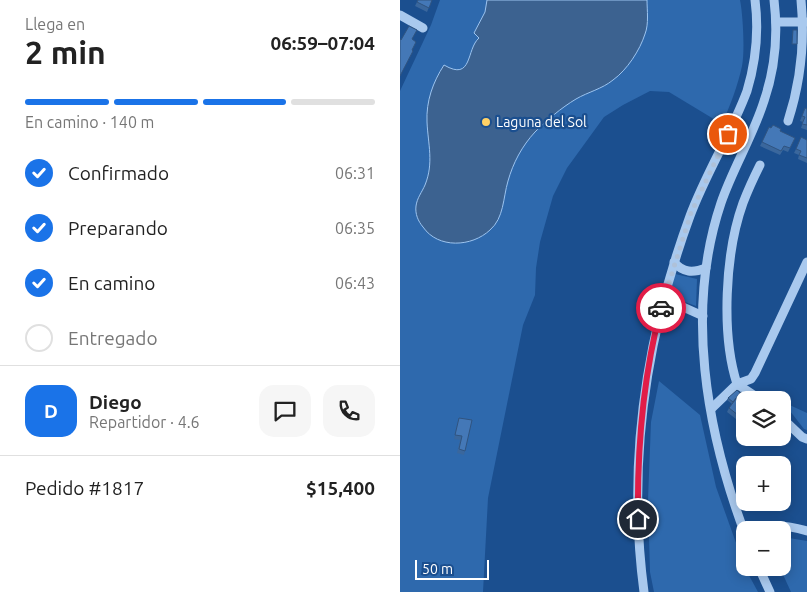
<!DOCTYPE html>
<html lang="es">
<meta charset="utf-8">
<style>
body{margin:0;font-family:Ubuntu,sans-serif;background:#f6f6f6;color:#222;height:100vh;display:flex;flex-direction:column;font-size:19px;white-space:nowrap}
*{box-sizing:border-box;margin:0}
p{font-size:16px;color:#767676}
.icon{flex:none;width:28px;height:28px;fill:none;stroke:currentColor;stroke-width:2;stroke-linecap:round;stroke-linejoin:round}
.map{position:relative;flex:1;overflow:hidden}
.sheet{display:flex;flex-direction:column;background:#fff;width:400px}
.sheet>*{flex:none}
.controls{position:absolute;left:336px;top:391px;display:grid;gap:10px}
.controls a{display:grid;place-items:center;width:55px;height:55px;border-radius:10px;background:#fff;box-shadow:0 2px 12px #0003;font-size:25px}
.scale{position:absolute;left:15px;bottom:12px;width:74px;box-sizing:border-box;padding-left:5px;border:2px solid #fff;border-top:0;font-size:14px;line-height:18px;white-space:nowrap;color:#fff;-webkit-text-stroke:4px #1b4f8f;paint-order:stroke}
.pin{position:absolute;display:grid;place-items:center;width:42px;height:42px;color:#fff;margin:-21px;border:2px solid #fff;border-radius:50%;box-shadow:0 1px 5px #0007}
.courier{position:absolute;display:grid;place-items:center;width:50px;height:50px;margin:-25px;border:4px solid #e11d48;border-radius:50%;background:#fff;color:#222;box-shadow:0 1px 6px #0007}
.head em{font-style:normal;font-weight:600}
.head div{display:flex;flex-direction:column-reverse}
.head{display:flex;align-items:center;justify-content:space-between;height:85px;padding:0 25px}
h1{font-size:32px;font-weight:600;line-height:38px}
.bar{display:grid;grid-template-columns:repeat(4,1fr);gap:8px 5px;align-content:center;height:60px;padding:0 25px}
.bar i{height:6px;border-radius:4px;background:#e0e0e0}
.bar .selected{background:#1a73e8}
.bar p{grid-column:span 4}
.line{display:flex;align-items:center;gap:12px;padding:0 25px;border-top:1px solid #e0e0e0}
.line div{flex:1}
.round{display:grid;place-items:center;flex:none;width:52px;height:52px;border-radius:15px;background:#f6f6f6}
ol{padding:0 25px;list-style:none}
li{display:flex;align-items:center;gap:15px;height:55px}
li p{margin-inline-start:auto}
li .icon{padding:5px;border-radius:50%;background:#1a73e8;color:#fff;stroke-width:4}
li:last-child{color:#767676}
li i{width:28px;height:28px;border:2px solid #e0e0e0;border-radius:50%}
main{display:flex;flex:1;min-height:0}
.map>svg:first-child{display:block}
</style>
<main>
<section class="sheet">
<div class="head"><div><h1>2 min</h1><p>Llega en</p></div><em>06:59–07:04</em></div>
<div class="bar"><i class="selected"></i><i class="selected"></i><i class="selected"></i><i></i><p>En camino · 140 m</p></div>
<ol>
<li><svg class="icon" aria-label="check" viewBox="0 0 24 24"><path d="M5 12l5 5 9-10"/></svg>Confirmado<p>06:31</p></li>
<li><svg class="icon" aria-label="check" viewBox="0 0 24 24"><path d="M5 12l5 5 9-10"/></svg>Preparando<p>06:35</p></li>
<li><svg class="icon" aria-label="check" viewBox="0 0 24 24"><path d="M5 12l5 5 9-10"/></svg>En camino<p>06:43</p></li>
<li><i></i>Entregado</li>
</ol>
<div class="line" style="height:90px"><b class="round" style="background:#1a73e8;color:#fff">D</b><div><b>Diego</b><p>Repartidor · 4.6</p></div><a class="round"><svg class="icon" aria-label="chat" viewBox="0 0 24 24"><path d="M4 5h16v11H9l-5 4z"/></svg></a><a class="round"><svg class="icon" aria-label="phone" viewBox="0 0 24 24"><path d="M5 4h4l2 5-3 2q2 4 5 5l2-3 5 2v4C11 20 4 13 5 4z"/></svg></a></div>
<div class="line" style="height:65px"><div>Pedido #1817</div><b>$15,400</b></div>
</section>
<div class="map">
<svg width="407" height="592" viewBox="0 0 407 592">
<rect width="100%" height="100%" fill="#1b4f8f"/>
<!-- green -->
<g fill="#2e69ad">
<path d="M40 0H340C343 15 345 51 342 66 338 85 330 106 322 124L269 92 250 91 223 105 204 117 167 168 153 196 140 242 136 268 135 295 123 325 88 498 83 592H0V91L31 25Z"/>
<path d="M275 274 297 279 296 306 268 296Z"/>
<path d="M259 381 300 415 316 487 345 568 358 592H254L250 572 248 500 251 422Z"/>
<path d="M383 402 407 413V430L404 429Z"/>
<path d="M383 537 407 541V592H391L380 568H382Z"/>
</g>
<!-- water -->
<path fill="#3c6290" stroke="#9cc4f0" d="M87 0H247C247 10 249 24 245 34 240 50 227 70 213 80 202 89 188 92 176 99 161 108 147 120 135 132 122 146 113 163 108 181 103 198 104 218 90 230 72 247 38 249 23 227 18 221 15 214 16 206 17 198 22 192 25 185 34 163 28 144 27 122 26 101 33 82 44 65 73 82 66 49 79 38L74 33 85 12Z"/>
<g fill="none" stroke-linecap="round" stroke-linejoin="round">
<!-- minor -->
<g stroke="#a9c9ee" stroke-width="9">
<path d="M0 15 23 28"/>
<path d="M376 22H407"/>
<path d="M388 121C401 81 405 42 401 0"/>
<path d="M274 262C283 273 293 273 306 268"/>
<path d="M263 298 303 316"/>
<path d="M337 384C321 334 325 253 343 203 348 190 354 177 360 165"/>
<path d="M337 384 361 400"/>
<path d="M311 409 337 384 351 379 355 373 407 262"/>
<path d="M382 418 402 437 407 439"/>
<path d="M350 530C371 523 385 525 407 531"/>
<path d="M345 534C306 430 285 310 321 203 333 168 353 136 364 101 375 69 378 33 374 0"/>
<path d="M359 568 370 592"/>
<path d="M244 592C227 464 246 336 290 216 306 173 331 134 347 91 356 61 359 31 355 0"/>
</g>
</g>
<!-- wall -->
<g fill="#3a679d">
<path d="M18 0H32L27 12 15 6Z"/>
<path d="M405 108 407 109V130L401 128 403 122 400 121Z"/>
<path d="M380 131 395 138 388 152 383 150 380 155 360 146 362 142Z"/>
<path d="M407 140V163L398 159 399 155 394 153 396 149Z"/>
<path d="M328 398 345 400V417L340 414 336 419 327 412 329 408 332 404 327 400Z"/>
<path d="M59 418 65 451 64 455 57 453 60 440 54 439Z"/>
</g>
<!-- building -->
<g fill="#4478b7" stroke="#305480">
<path d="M18 0H32L29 8 17 2Z"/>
<path d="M9 26 17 30 12 39 16 42 12 50 13 51 0 76V39L1 40Z"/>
<path d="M393 30H397V44H392Z"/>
<path d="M405 108 407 109V125L402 124 405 117 402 116Z"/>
<path d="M373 125 381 129 380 131 395 138 390 148 384 146 381 151 362 142 369 127 371 128Z"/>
<path d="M401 137 407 140V158L399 155 401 151 396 149Z"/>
<path d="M337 390 340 393 333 402 328 398Z"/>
<path d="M341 392 349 398 348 400H345V412L342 410 338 415 329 408Z"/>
<path d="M59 418 72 420 65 451 59 449 62 436 55 435Z"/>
</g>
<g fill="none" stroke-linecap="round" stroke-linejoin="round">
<!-- done -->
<path stroke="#afc1d8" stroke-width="5" stroke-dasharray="0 9" d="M261 308 291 213 328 134"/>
<!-- route -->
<path stroke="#e11d48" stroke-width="6" d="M238 519C237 448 243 377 261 308"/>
</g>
<!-- markers -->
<circle fill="#ffd166" stroke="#1b4f8f" stroke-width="2" cx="86" cy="122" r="5"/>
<g text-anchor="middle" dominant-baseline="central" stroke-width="4.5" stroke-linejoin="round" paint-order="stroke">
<!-- poi labels -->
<g font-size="14" fill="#fff" stroke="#1b4f8f" text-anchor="start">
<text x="96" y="122">Laguna del Sol</text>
</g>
</g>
</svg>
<div class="controls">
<a><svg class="icon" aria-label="layers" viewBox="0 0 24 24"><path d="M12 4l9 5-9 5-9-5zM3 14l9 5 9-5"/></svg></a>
<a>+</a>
<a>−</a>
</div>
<div class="scale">50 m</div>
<div class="pin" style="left:328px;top:134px;background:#ea580c"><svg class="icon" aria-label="bag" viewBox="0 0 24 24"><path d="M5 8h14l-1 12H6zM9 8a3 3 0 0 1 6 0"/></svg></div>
<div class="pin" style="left:238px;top:519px;background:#1f2937"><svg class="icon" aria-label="home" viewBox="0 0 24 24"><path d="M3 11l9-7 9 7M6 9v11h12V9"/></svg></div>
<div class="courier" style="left:261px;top:308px"><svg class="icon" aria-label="car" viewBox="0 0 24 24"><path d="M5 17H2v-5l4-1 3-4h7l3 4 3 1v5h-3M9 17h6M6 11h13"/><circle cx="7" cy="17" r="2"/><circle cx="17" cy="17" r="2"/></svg></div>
</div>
</main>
